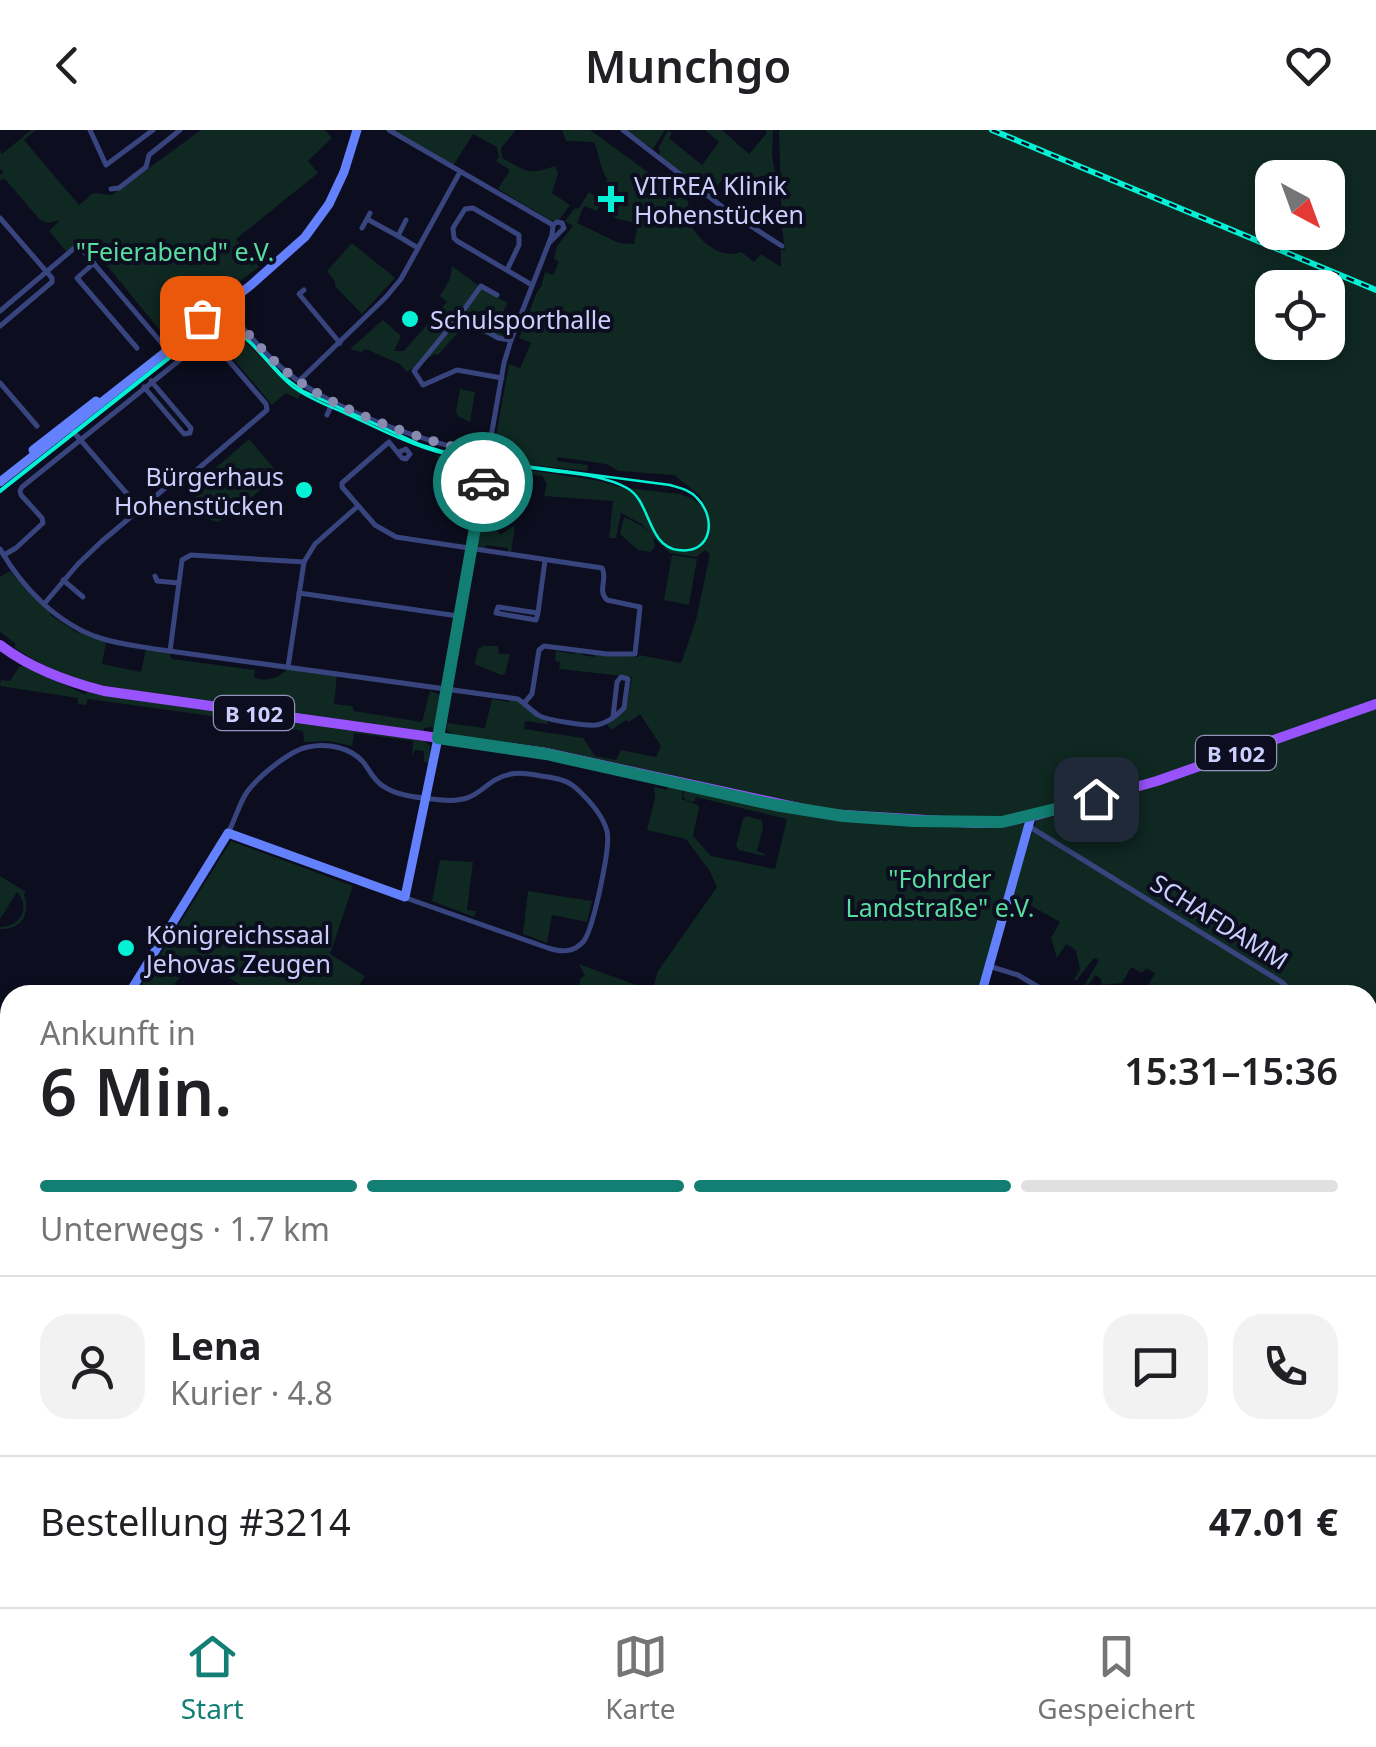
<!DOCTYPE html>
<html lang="de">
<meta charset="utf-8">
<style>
body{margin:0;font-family:"Noto Sans",sans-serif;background:#f2f2f2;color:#202124;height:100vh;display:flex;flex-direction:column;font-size:38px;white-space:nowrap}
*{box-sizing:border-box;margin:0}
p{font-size:32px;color:#757577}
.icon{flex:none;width:55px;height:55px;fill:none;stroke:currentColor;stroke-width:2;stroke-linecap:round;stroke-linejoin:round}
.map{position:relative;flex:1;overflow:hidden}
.details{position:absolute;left:0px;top:855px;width:1378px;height:622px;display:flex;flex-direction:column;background:#fff;border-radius:30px 30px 0 0;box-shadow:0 5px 15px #0003}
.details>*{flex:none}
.needle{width:65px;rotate:139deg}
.tools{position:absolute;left:1255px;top:30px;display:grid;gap:20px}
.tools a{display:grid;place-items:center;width:90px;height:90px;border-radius:20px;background:#fff;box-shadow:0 5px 15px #0003;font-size:50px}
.pin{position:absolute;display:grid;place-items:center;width:85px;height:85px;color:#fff;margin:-42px;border-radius:20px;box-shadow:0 5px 15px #0006}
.courier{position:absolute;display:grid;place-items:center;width:100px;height:100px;margin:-50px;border:8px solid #137f74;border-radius:50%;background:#fff;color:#222;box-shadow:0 2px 12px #0007}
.head em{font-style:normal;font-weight:600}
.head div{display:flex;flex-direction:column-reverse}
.head{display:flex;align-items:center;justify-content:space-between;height:170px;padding:0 40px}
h1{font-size:65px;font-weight:600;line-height:75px}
.bar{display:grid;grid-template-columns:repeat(4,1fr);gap:15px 10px;align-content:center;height:120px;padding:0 40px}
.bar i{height:12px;border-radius:8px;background:#e0e0e0}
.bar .on{background:#137f74}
.bar p{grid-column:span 4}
.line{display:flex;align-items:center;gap:25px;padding:0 40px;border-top:2px solid #e0e0e0}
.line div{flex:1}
.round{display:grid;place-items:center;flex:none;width:105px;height:105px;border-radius:30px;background:#f2f2f2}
header{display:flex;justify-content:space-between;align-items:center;height:130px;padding:0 40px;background:#fff;font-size:45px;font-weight:600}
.tab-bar{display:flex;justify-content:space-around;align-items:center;height:140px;border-top:2px solid #e0e0e0;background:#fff;font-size:28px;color:#757577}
.tab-bar a{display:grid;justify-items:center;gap:5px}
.tab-bar .on{color:#137f74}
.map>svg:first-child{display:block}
</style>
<header><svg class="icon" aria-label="back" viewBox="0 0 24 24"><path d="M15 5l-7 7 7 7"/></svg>Munchgo<svg class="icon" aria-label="heart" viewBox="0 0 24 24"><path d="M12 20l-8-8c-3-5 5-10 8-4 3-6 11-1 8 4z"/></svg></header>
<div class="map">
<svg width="1376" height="1477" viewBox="0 0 1376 1477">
<rect width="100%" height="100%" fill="#0c0d1e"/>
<!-- green -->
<g fill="#0f2822" fill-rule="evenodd">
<path d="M31 0H36L24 10 79 75 93 63 112 65 201 0H325L332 8 308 31 318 43 236 109 259 137 202 179 167 209 100 127 93 128 79 112 67 122 49 101 60 90 48 93 40 90 5 49 0 50V44L3 45 2 39 0 40V22L7 16 1 22 2 24Z"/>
<path d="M394 0H516L501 18 502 28C527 41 527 46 555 36L558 43 552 63 570 75 559 90 552 91 498 59 510 40 496 31 499 27 497 17 473 4 453 36Z"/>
<path d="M562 0H590L689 72 684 84C694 105 717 131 741 122L754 132 761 124 781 137V120H785L782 99 779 0H989L1376 162V573L1094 668 1027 684 979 689 827 682 453 606 452 603 447 601V593L485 598 492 569 509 572 510 569 521 572 547 590 548 594 525 591 524 599 583 608 595 626 616 630 621 620 656 627 661 616 640 584 629 592 626 590 611 600 607 594 626 579 632 547 559 539 560 532 555 531 556 521 575 524 576 521 581 522 582 525 594 527 595 524 638 527 639 525 681 533 696 490 710 424 705 420 696 427 670 423 653 407 655 416 651 422 638 420 620 404 624 387 642 396 651 404 642 394 621 383 616 408H609L613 371 544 366 547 354 542 346 495 340 490 336 491 334 600 351 619 357 680 364 693 369 709 382 699 365 674 345 619 341 606 334 557 327V331L588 335 587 341 489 330 491 317H494L509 234 520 238 531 213 519 208 537 162 541 157 545 142 553 145 559 132 554 128 557 116 573 96 565 91 574 79 579 78 589 62 599 68 605 61 603 58 607 49C600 38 599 24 594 12L566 11ZM607 62 620 73 614 88 638 94 634 114 619 113 577 93 584 76 597 81ZM1272 158H1328V212H1272Z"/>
<path d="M625 0H665L653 19Z"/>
<path d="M668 0 672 3 669 8 702 35 719 12 705 0H722L749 24 767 3 765 0H773L772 25 775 43 735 52 726 45 710 65 660 27 659 17Z"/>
<path d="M995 0H1376V159ZM1272 48H1328V102H1272Z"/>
<path d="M352 113 395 148 362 184 335 156V151L327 141Z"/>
<path d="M452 136 487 162 508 173 493 198 505 206 503 211 463 197 438 225 435 224 407 242 400 234 366 219 361 222 350 219 383 190 401 206 394 221H404L447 172 440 166 450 149Z"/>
<path d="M217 199 230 200 241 207 276 243 301 263 298 269 286 263 272 275 209 200Z"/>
<path d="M460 259 475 262 470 292 458 286 456 281Z"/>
<path d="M249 309 279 344 228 387 217 392 205 388 195 376 196 355Z"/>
<path d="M436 325 478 336 474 359 442 343 441 333Z"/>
<path d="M492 345 513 348 517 352 515 372H507L502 366 497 369 496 375 514 377 512 390 505 395 499 392 493 396 500 405 515 395 511 423 508 422V418L486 415 485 418 477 416 488 353Z"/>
<path d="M672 425 697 429 689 475 664 470Z"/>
<path d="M10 441 30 464 51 482 50 485 78 503 80 502 106 512 102 534 141 542 146 519 168 522 172 529 255 540 254 547C265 553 280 548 287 539L337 546 334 574 352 576 354 581 422 592 430 561 441 565 435 599 431 597 424 598 423 604 175 568C161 561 137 563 119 560 81 554 46 539 14 517L16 514 0 502V447Z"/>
<path d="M484 516H498L499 524H510L505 544 501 545 475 534 478 519Z"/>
<path d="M24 536 84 564 91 561 423 609 430 616 429 633 424 632V621L415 620 412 627 413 611 354 603 352 616 329 611 304 612 303 601 257 594 256 592 88 569 86 575 78 574V568L0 556 1 550 10 551 19 537Z"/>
<path d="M1376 578V939L1368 933V865H1294L1287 856 1281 865H1143L1155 843 1146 838 1142 843 1131 837 1122 853 1102 855 1100 848 1095 845 1087 857 1084 856 1099 830 1094 828 1076 851 1074 849 1080 840 1076 820 1066 814 1057 828 1051 808 1060 792 1012 765 1037 688Z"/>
<path d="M451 614 518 622 683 656 682 669 698 675 699 678 693 706 711 726 775 739 787 689 696 667 694 672 686 670 683 666 685 659 688 657C742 670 797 684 853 691 909 698 967 697 1022 693L1026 697 979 865H575L581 848 585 846 579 834 652 861 658 841 717 757 709 740 686 709 647 700 655 668 654 657 667 660 668 655 542 627 449 616Z"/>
<path d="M746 686 762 690 763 698 757 721 765 724 764 726 739 720 736 716 743 689Z"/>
<path d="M231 711 353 756 330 824 365 846 353 865H256L194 825 168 865H135Z"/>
<path d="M440 730 473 732 467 780 476 781 474 787 432 771Z"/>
<path d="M0 746 26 762 24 765C31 784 21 800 0 799V797C21 797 31 777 17 762L0 789Z"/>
<path d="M528 761 592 771 587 792 552 785 547 813 523 804Z"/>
<path d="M0 911H10V1048L6 1052 10 1070V1198L0 1194Z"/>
<path d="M10 1214V1329L0 1340V1232Z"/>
<path d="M1376 1259V1477H1371L1363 1468H1368V1274Z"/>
<path d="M697 1468H754L749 1473 752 1477H688Z"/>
<path d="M878 1468H1078L1073 1477H872Z"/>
</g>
<!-- water -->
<path fill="#0c2c42" d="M4 1456 10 1457V1468H43L53 1477H0V1457Z"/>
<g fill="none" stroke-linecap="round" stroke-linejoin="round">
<!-- stream -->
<g stroke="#0c2c42" stroke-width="2.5">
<path d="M1368 1053 1376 1048"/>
<path d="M1002 1468 1009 1477"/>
<path d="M1017 1477 1022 1468"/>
</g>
<!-- street -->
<g stroke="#38447d" stroke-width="5">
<path d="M90 0 106 35 153 0"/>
<path d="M389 0 553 95 557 92 562 93 564 98 549 113"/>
<path d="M623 0 729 82 782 116"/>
<path d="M111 59 119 58 146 37 149 25 180 0"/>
<path d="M370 83 367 89 398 106"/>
<path d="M0 88 52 148V152L0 196"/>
<path d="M406 90 398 106 418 118"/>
<path d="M362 98 367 89"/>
<path d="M94 133 77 148 137 218"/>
<path d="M507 140 519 115V105L473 78 465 79 453 98 454 108 457 111 532 155"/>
<path d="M304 160 299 164 340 213"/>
<path d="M224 176C244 199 264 224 288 243 336 283 427 312 488 326"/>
<path d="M0 181 78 115 165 217"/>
<path d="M460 185 481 156 497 165"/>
<path d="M502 248 457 240 423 255 414 241 460 185 498 208 511 210"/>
<path d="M299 251 386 167 401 149 460 42"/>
<path d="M0 253 37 296"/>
<path d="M144 257 184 304 190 303 191 298 151 251"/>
<path d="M327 285 333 271"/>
<path d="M71 299 140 379"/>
<path d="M399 322 406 319 410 324 406 329 402 328 389 312 342 353V357L375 395 396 407 602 438C608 448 597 461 607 470L640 477 635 524H607L544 516 539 520 532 564 525 572"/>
<path d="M0 419C22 457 57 494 100 508 118 514 137 516 155 519L518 569C525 574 531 580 538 585 546 590 585 596 596 595 606 594 617 585 624 578L628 549 621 547 617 552 613 587"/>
<path d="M4 425 16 418 43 393 42 388 21 365 20 361 22 357 201 213 207 209 212 211 266 274 267 280 192 344 164 359 101 412 78 434 44 474"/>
<path d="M155 446 157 451 179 453"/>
<path d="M63 450 83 467"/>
<path d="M299 463 458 486"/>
<path d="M538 483 536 490 496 483 498 477 538 483 545 430"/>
<path d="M170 521 182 430 191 425 304 432"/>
<path d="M288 537 304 432 315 414 358 376"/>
<path d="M438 608 504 233 511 210 552 105 553 95"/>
<path d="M1030 697 1283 853 1287 857 1282 865"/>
<path d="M228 703C235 690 239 674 247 662 258 647 290 620 308 617 327 613 351 617 364 633 370 641 374 651 383 656 398 667 424 668 442 670 482 674 481 650 511 644 521 642 531 644 541 646 554 648 566 649 576 658 588 669 603 686 607 701 611 716 593 801 583 812 573 823 561 822 548 818L406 768"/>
<path d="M989 836 1018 845 1052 865"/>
<path d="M244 1468 251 1477"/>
<path d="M680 1468 683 1470"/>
<path d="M788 1468 795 1477"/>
<path d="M391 1477 400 1468"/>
<path d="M869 1477 876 1468"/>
</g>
<!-- secondary -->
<g stroke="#6380fd" stroke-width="9">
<path d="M33 320 96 271"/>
<path d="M0 352 251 155 305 107 329 74 344 42 357 0"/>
<path d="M128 865 228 703 405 767 438 608"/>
<path d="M981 865 1031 687"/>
<path d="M0 907H10"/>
<path d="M0 1196 10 1200"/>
<path d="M465 1468 478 1477"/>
</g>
<!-- primary -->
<path stroke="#9953fc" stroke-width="10" d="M0 515C30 538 68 552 104 561L546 623 827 684 976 693 1002 692 1037 685 1157 651 1376 574"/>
<!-- tram -->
<path stroke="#04f1d6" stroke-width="2.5" d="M0 360 195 206C211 194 226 193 243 204L284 247 303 261 419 314 448 323 487 331 670 355C680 358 690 360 697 368 717 388 712 425 678 420 647 416 651 371 627 358 605 346 577 344 553 341 509 335 466 332 425 318 398 309 373 296 347 284 329 276 309 269 293 257 273 242 257 215 238 203 227 196 214 197 202 203L0 362"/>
<defs>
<g id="rail">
<path d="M992 0 1376 160"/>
<path d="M0 1060 10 1053"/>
<path d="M0 1193 10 1204"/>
<path d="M241 1468 246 1477"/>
</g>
</defs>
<!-- rail casing -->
<use href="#rail" stroke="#04f1d6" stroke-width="6"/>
<!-- rail -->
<use href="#rail" stroke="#0c0d1e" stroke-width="2.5" stroke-dasharray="8" stroke-linecap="butt"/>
</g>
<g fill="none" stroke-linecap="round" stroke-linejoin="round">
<!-- done -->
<path stroke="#888bb0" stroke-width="10" stroke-dasharray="0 18" d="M202 188 165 218 168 221 224 176C244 199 264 224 288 243 337 283 426 311 488 326L483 352"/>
<!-- route -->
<path stroke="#137f74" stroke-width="12" d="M483 352 438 608 546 624 775 675 843 686 914 691 1002 692 1096 669"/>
</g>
<!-- markers -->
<g fill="#04f1d6" stroke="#0c0d1e" stroke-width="4">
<path d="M606 54h10v10h10v10h-10v10h-10v-10h-10v-10h10z"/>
<circle cx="410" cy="189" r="10"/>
<circle cx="304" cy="360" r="10"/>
<circle cx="126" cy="818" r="10"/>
</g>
<g text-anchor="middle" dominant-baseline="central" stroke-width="8" stroke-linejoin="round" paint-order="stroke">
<!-- shield labels -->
<g fill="#0c0d1e" stroke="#9195bb" stroke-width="2.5">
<rect x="214" y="566" width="80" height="34" rx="8"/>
<rect x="1196" y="606" width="80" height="34" rx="8"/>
</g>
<g font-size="22" font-weight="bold" fill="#cacffe">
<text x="254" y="583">B 102</text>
<text x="1236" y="623">B 102</text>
</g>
<!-- poi labels -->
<g font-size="25" fill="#cacffe" stroke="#0c0d1e" text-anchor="start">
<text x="634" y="55">VITREA Klinik<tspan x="634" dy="29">Hohenstücken</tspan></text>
<text x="430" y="189">Schulsporthalle</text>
<text x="284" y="346" text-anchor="end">Bürgerhaus<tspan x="284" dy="29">Hohenstücken</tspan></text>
<text x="146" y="804">Königreichssaal<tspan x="146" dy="29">Jehovas Zeugen</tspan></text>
</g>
<!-- park labels -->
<g font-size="25" fill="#58dc9f" stroke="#0c0d1e">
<text x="175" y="121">"Feierabend" e.V.</text>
<text x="940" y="748">"Fohrder<tspan x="940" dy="29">Landstraße" e.V.</tspan></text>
</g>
<!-- street labels -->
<g font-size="25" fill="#cacffe" stroke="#0c0d1e">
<text transform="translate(1220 791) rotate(32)">SCHAFDAMM</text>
</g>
</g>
</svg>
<div class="tools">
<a><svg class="needle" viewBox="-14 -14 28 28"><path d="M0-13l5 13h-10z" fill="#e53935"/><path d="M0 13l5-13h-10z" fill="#757577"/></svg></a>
<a><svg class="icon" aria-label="locate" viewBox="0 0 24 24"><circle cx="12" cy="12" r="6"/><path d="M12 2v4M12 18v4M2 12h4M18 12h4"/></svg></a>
</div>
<div class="pin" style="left:202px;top:188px;background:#ea580c"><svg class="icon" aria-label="bag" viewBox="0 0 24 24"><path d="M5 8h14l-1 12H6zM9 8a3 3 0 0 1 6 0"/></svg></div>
<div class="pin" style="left:1096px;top:669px;background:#1f2937"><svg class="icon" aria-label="home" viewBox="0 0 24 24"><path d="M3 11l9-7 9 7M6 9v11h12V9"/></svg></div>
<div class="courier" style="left:483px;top:352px"><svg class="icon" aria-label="car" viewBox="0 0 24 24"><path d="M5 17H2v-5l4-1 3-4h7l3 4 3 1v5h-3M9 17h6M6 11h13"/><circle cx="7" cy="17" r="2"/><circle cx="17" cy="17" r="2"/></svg></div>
<section class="details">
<div class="head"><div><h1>6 Min.</h1><p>Ankunft in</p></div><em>15:31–15:36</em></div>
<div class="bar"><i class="on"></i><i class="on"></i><i class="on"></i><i></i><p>Unterwegs · 1.7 km</p></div>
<div class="line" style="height:180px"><a class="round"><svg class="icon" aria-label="person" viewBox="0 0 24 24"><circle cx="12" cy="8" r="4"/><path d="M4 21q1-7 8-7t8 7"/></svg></a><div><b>Lena</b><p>Kurier · 4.8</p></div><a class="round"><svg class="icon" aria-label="chat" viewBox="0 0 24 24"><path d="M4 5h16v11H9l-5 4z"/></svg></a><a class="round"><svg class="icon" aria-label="phone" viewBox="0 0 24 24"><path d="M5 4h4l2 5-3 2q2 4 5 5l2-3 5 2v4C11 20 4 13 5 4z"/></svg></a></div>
<div class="line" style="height:130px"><div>Bestellung #3214</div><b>47.01 €</b></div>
</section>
</div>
<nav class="tab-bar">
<a class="on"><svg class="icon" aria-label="home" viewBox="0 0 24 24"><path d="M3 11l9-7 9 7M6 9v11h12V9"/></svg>Start</a>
<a><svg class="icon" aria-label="map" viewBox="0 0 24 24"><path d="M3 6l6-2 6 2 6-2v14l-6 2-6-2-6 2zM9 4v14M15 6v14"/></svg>Karte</a>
<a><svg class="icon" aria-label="saved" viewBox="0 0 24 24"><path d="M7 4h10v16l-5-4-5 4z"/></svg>Gespeichert</a>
</nav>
